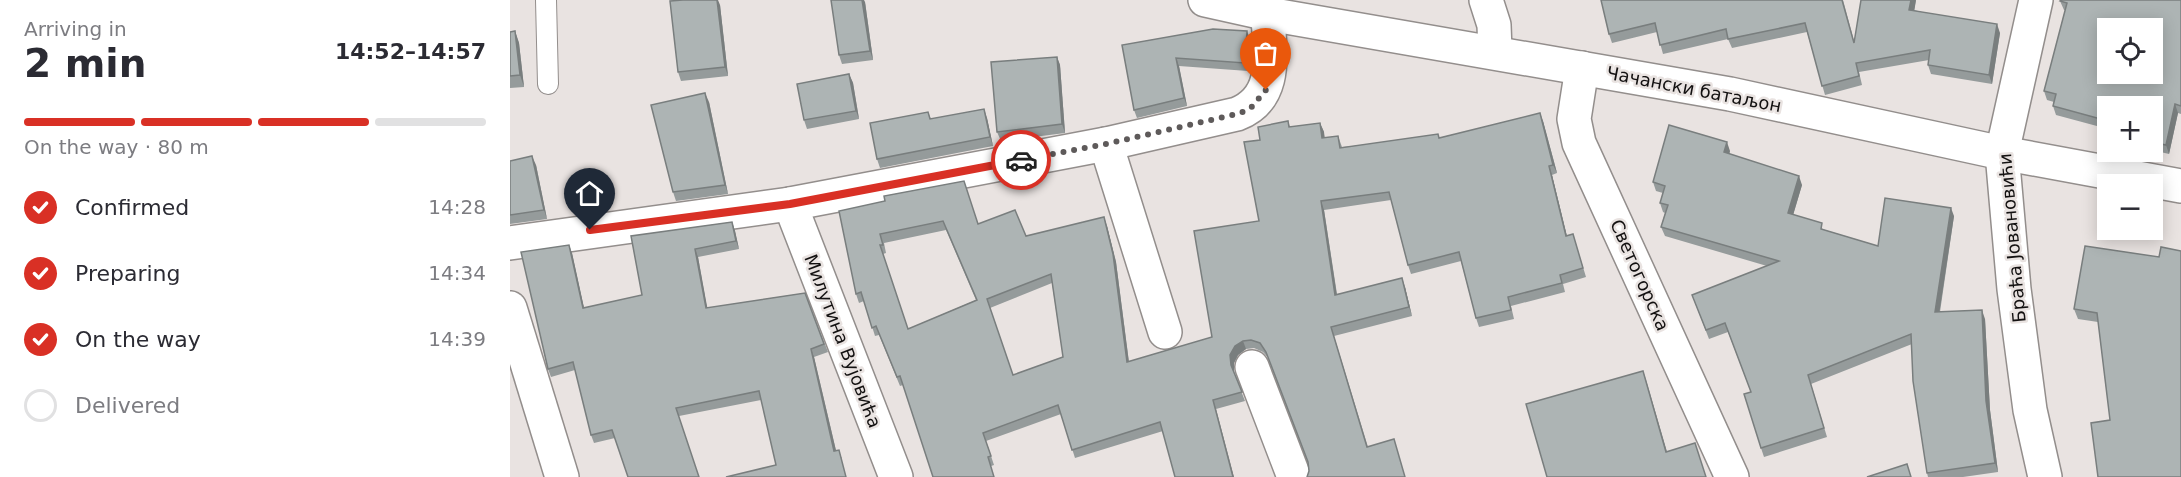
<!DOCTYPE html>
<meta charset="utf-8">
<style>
body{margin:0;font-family:"DejaVu Sans",sans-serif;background:#f2f2f3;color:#2b2b33;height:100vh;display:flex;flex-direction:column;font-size:22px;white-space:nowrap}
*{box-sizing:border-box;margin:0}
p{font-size:20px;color:#7c7c81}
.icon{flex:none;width:33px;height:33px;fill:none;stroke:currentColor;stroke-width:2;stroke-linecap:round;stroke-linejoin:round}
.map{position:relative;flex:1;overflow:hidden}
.side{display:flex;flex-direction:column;background:#fff;width:510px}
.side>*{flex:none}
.buttons{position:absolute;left:1587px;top:18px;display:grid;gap:12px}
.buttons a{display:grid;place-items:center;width:66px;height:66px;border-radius:0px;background:#fff;box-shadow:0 3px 15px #0003;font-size:30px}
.pin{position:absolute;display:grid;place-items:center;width:51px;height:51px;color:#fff;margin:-62px -26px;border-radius:50% 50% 50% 0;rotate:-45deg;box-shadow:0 0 6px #0007}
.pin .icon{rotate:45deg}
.courier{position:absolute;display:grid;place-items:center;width:60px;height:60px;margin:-30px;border:4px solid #d93025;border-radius:50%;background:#fff;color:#222;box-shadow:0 2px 8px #0007}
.summary em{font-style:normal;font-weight:800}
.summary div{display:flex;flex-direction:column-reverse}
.summary{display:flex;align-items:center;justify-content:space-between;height:102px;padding:0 24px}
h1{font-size:39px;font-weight:800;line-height:45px}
.bar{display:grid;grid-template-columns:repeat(4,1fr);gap:9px 6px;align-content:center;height:72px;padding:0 24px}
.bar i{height:8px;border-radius:4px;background:#e1e1e2}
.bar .on{background:#d93025}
.bar p{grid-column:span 4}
ol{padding:0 24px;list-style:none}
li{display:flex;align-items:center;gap:18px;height:66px}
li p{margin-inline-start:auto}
li .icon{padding:6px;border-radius:50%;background:#d93025;color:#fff;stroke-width:4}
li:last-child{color:#7c7c81}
li i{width:33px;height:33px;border:3px solid #e1e1e2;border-radius:50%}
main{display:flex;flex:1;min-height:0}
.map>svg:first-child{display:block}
</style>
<main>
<section class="side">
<div class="summary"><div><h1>2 min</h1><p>Arriving in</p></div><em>14:52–14:57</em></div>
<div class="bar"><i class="on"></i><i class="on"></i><i class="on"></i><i></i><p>On the way · 80 m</p></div>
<ol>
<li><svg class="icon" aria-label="check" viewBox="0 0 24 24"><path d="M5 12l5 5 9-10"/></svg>Confirmed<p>14:28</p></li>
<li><svg class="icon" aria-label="check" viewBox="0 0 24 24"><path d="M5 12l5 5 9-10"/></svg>Preparing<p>14:34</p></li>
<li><svg class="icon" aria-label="check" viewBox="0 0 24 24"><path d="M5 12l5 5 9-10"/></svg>On the way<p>14:39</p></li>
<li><i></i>Delivered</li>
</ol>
</section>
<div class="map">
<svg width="1671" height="477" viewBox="0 0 1671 477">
<rect width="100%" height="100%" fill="#e9e3e1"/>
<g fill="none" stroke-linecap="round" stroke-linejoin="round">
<defs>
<path id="service" d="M36 0 38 84"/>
<g id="minor">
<path d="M695 0 758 14 1220 94 1492 153 1671 186"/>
<path d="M976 0 984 25 985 51"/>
<path d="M1526 0 1492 153 1504 289 1520 410 1535 477"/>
<path d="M1072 68 1064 119 1069 143 1222 477"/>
<path d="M596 144 655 332"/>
<path d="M280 204 386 477"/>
<path d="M0 243 280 204 596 144 727 114C770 97 759 51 758 14"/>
<path d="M0 308 52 477"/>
<path d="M742 367 784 477"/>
</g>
</defs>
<!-- service casing -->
<use href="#service" stroke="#938e8c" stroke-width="22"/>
<!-- minor casing -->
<use href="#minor" stroke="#938e8c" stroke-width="36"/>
<!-- service -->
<use href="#service" stroke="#fff" stroke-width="20"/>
<!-- minor -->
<use href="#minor" stroke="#fff" stroke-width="33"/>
</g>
<!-- wall -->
<g fill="#959b9b" fill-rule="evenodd">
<path d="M1091 0H1333L1344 41 1406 0 1404 10 1490 33 1482 84 1421 74 1418 65 1419 60 1349 72 1352 85 1315 95 1297 32 1222 48 1218 39 1153 54 1147 32 1102 43 1099 34Z"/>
<path d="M1671 0V114L1668 113 1659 154 1642 150V106H1598V129L1546 115 1543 106 1544 102 1537 100 1534 91 1555 10H1554L1550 1Z"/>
<path d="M355 2 363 60 332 64 329 55Z"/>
<path d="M210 5 218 76 171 81 168 72Z"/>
<path d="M5 31 9 43 14 87 0 88V32Z"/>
<path d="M740 39 738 71 669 66 677 106 627 118 624 110 612 45Z"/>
<path d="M547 57 550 65 555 133 491 141 487 132Z"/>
<path d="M339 74 343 83 349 119 297 129 294 120Z"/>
<path d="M199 102 218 194 166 201 163 192Z"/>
<path d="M418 112 421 119 477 118 483 146 370 168 367 159Z"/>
<path d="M778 121 780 127 810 123 814 132V138L828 136 832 147 930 138 1033 121 1047 173 1042 175 1057 236 1063 234 1076 277 1053 284 1055 292 1001 306 1004 319 969 327 966 318 951 261 901 274 898 265 881 200 814 210 827 294 895 287 902 316 824 336 858 447 887 448 799 471 798 462 760 360 753 352 744 348 736 349 728 355 724 363V373L735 401 706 409 653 431 565 458 551 414 476 441 484 465 481 466 393 385 390 386 369 335 365 336 354 301 349 303 346 294 329 211 468 224 516 236 597 226 606 262 619 362 702 337 749 221 750 140ZM436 230 466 300 398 329 373 254 376 253 374 243ZM542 283 553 357 503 375 480 308Z"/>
<path d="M1220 151 1219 154 1292 185 1283 215 1315 230 1368 246 1444 216 1430 312 1475 319 1480 410 1488 472 1453 477H1418L1417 473 1402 344 1301 384 1317 437 1254 457 1251 448 1241 392 1218 332 1199 339 1182 295 1257 266 1155 236 1151 227 1155 213 1153 212 1150 203 1153 193 1146 191 1143 182Z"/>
<path d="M0 161 26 165 37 219 0 224Z"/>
<path d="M222 222 225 231 229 249 188 257 197 308 295 293 318 352 304 357 326 451 332 458 266 465 251 400 169 416 105 438 84 443 81 435 65 370 41 377 38 369 62 253 74 308 132 295 121 236Z"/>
<path d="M1671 251 1600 420 1588 322 1568 319 1564 309Z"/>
</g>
<!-- shaded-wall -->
<g fill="#797e7e">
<path d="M207 0H208L210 5 218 76 215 67Z"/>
<path d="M352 0H354L355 2 363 60 360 51Z"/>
<path d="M1401 0H1406L1403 19 1399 10Z"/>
<path d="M1487 24 1490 33 1482 84 1479 75Z"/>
<path d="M5 31 9 43 14 87 10 75Z"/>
<path d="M737 31 740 39 738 71 735 63Z"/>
<path d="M547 57 550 65 555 133 552 124Z"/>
<path d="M666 58 669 66 677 106 674 98Z"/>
<path d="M339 74 343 83 349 119 346 111Z"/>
<path d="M195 93 199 102 218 194 215 185Z"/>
<path d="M1665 104 1668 113 1659 154 1656 145Z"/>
<path d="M474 109 477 118 483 146 480 137Z"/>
<path d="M1030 113 1033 121 1047 173 1043 165Z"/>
<path d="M810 123 814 132 816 147 812 138Z"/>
<path d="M1217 142 1220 151 1217 161 1214 152Z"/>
<path d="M22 156 26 165 37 219 34 210Z"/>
<path d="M1039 166 1042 175 1059 245 1056 236Z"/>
<path d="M1289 176 1292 185 1281 222 1278 213Z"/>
<path d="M811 201 814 210 828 303 825 295Z"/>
<path d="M1441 208 1444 216 1428 321 1425 312Z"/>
<path d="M594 217 597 226 606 262 620 371 617 362Z"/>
<path d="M222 222 225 231 229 249 226 241Z"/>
<path d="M59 245 62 253 76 317 73 308Z"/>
<path d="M185 249 188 257 199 317 196 308Z"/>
<path d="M892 278 895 287 902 316 899 307Z"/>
<path d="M1472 310 1475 319 1480 410 1488 472 1485 463 1476 401Z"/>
<path d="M733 341 736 349 728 355 724 363V374L721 365 720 355 725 346Z"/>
<path d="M301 349 304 357 328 459 324 451Z"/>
<path d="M1133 371 1136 380 1160 462 1156 452Z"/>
<path d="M703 400 706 409 724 477H723Z"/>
</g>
<!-- building -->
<g fill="#adb4b4" stroke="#797e7e" stroke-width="1.5" fill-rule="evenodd">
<path d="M173 0H207L215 67 168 72 160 1Z"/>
<path d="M321 0H352L360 51 329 55Z"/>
<path d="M1091 0H1332L1344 43 1351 0H1401L1399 10 1487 24 1479 75 1418 65 1420 50 1346 63 1349 76 1312 86 1295 23 1218 39 1216 29 1150 45 1145 23 1099 34Z"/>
<path d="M1551 0H1671V106L1665 104 1656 145 1642 142V106H1598V121L1543 106 1546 94 1534 91 1557 3 1550 1ZM1598 28H1642V74H1598Z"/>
<path d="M703 29 737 31 735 63 666 58 674 98 624 110 612 45Z"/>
<path d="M5 31 10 75 0 76V32Z"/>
<path d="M547 57 552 124 487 132 481 62Z"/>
<path d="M339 74 346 111 294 120 287 84Z"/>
<path d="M195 93 215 185 163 192 141 105Z"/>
<path d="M474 109 480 137 367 159 360 123 418 112 420 119Z"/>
<path d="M1030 113 1043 165 1039 166 1056 236 1063 234 1073 268 1050 275 1052 283 998 297 1001 310 966 318 949 252 898 265 879 192 811 201 825 295 892 278 899 307 821 327 857 447 884 439 895 477H797L799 471 798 462 756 352 750 343 741 340 733 341 725 346 720 355 721 365 732 392 703 400 723 477H665L650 422 562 450 548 405 473 433 481 456 478 457 484 477H423L390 376 387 377 366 326 362 328 351 292 346 294 329 211 375 201 374 196 454 181 468 224 505 210 516 236 594 217 603 254 617 362 702 337 684 231 749 221 734 142 750 140 748 127 778 121 779 127 810 123 812 138 828 136 830 148 928 134 929 138ZM433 221 467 300 398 329 370 245H373L370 234ZM541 274 553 357 503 375 477 299Z"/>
<path d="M1159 125 1217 142 1214 152 1289 176 1278 213 1312 223 1311 229 1368 246 1375 198 1441 208 1425 312 1472 310 1476 401 1485 463 1417 473 1403 381 1401 334 1298 375 1314 428 1251 448 1234 394 1241 392 1215 323 1196 330 1182 295 1269 261 1151 227 1158 205 1150 203 1155 186 1143 182Z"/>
<path d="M22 156 34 210 0 215V161Z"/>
<path d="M222 222 226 241 185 249 196 308 295 293 314 344 301 349 324 451 329 450 336 477H216L266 465 249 391 166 408 189 477H118L102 430 81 435 63 362 38 369 11 252 59 245 73 308 132 295 121 236Z"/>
<path d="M1575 246 1649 257 1651 247 1671 251V477H1588L1581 423 1600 420 1587 313 1564 309Z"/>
<path d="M1133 371 1156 452 1185 443 1196 477H1037L1016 404Z"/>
<path d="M1397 464 1401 477H1357Z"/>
</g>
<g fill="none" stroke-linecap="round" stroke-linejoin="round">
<!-- done -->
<path stroke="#5e5a5a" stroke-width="6" stroke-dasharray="0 10.8" d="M511 160 596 144 727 114 740 109 756 90"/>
<!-- route -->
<path stroke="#d93025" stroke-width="8" d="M80 230 280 204 511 160"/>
</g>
<g text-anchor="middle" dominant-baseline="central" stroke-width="5" stroke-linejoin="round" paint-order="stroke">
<!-- street labels -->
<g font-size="18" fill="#131111" stroke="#e9e3e1">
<text transform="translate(1184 89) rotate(11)">Чачански батаљон</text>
<text transform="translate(1502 238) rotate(-95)">Браћа Јовановићи</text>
<text transform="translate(1130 275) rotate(66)">Светогорска</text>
<text transform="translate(333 341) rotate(69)">Милутина Вујовића</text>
</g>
</g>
</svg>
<div class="buttons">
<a><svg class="icon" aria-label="locate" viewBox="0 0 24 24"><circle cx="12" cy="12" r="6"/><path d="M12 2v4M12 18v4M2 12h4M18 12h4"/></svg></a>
<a>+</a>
<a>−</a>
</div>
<div class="pin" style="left:756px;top:90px;background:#ea580c"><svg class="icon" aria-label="bag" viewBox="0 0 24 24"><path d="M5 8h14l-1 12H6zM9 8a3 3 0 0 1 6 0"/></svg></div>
<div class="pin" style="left:80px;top:230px;background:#1f2937"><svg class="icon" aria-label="home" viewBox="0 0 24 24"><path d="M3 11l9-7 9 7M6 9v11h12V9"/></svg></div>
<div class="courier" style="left:511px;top:160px"><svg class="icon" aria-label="car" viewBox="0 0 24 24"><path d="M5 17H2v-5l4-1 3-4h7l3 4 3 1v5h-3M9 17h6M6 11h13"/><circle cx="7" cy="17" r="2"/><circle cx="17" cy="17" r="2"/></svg></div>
</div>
</main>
